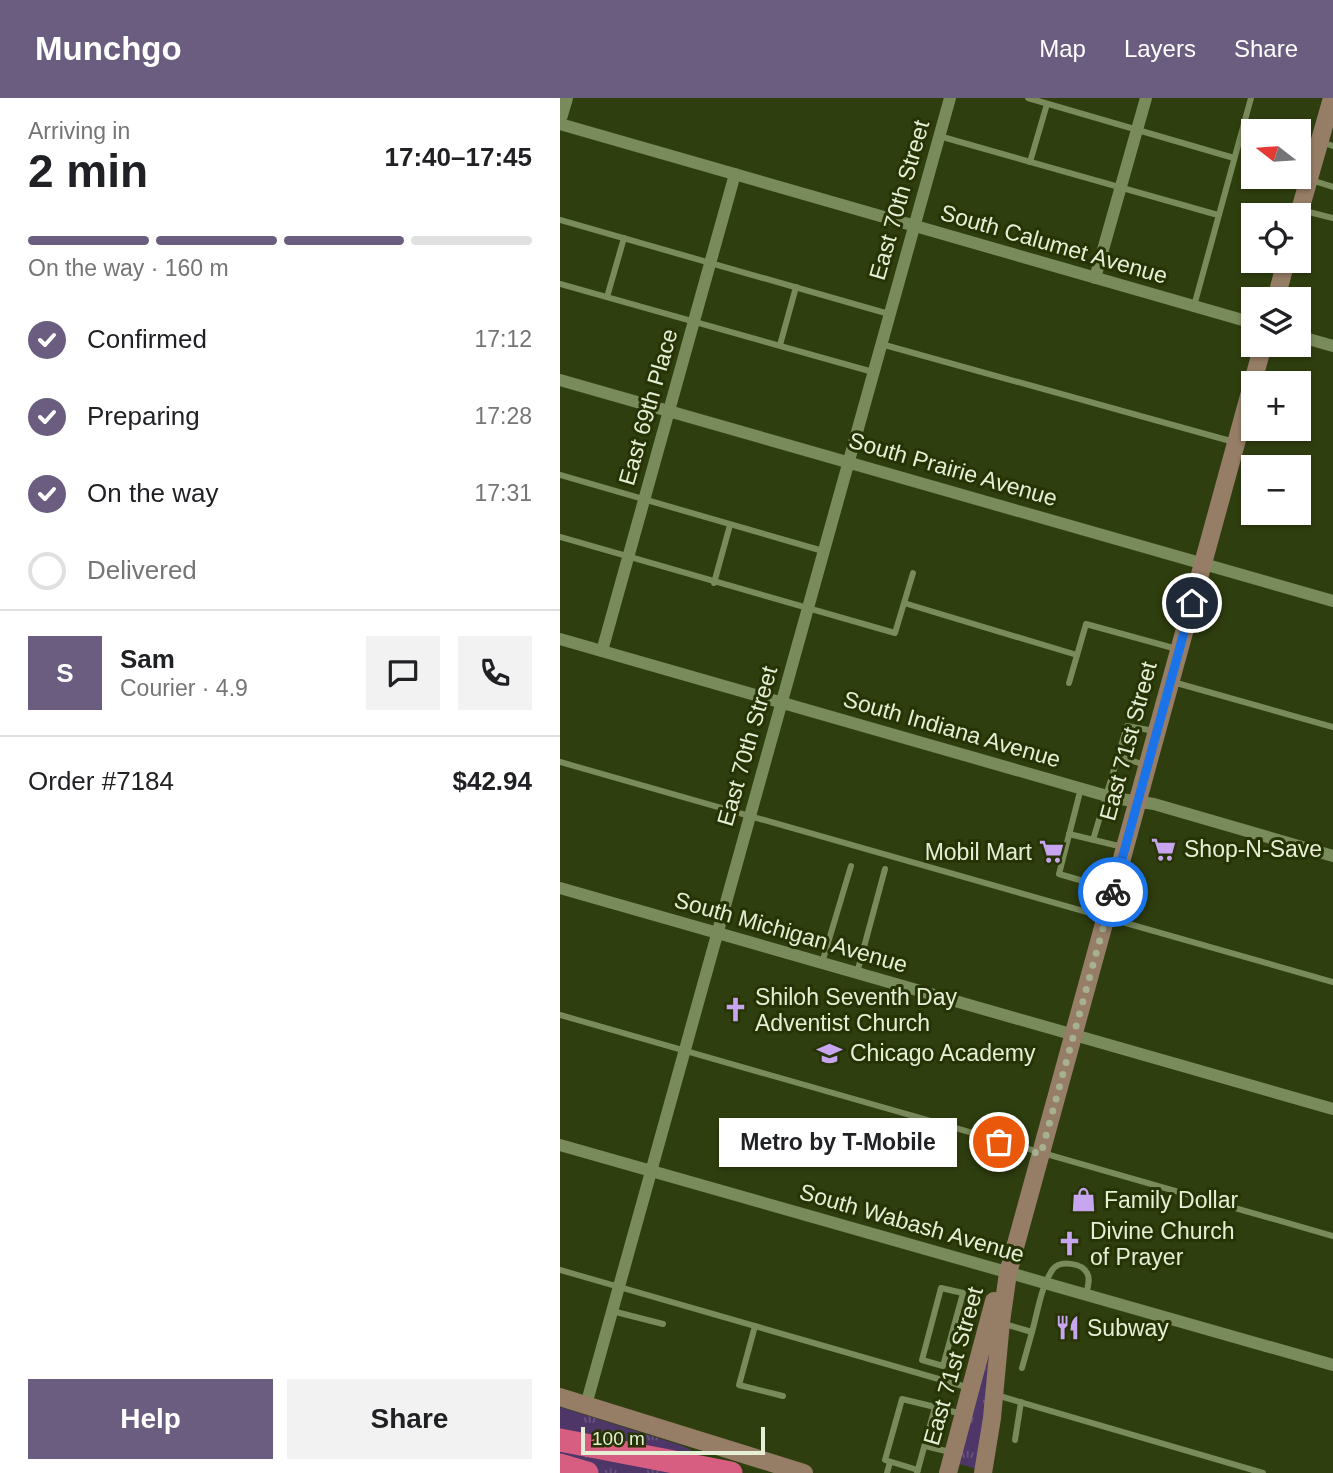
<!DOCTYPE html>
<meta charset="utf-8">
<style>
body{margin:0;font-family:Arial,sans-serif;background:#f2f2f2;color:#202124;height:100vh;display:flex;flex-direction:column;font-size:26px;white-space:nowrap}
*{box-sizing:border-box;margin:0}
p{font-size:23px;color:#757577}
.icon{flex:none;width:38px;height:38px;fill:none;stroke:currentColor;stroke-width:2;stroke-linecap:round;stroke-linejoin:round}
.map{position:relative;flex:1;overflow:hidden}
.panel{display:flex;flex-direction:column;background:#fff;width:560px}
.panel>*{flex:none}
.needle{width:46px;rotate:287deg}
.controls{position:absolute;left:681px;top:21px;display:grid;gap:14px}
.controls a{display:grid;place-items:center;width:70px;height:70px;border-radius:0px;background:#fff;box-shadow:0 2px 5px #0004;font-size:35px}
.scale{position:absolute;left:21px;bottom:18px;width:184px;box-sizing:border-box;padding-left:7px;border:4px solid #e5efd6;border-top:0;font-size:19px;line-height:24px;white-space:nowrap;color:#e5efd6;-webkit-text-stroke:5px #263304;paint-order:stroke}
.pin{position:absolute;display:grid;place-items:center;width:60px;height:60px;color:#fff;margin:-30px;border:4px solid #fff;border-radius:50%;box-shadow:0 2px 7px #0007}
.courier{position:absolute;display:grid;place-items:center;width:70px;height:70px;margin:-35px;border:5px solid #1a73e8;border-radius:50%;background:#fff;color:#222;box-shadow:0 2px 9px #0007}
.bubble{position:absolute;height:49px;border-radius:0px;background:#fff;box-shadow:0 2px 5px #0004;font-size:23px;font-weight:700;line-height:49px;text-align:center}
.headline em{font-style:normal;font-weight:700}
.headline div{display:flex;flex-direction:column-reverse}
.headline{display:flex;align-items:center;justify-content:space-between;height:119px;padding:0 28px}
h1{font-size:46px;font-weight:700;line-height:52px}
.bar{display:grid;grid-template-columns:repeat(4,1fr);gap:10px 7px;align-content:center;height:84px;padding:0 28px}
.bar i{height:9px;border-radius:5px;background:#e0e0e0}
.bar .on{background:#6b5d7f}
.bar p{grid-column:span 4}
.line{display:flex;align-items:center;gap:18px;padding:0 28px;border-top:2px solid #e0e0e0}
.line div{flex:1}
.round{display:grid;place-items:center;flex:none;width:74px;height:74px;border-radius:0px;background:#f2f2f2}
ol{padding:0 28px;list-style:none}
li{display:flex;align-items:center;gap:21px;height:77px}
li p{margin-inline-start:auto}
li .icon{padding:7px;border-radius:50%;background:#6b5d7f;color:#fff;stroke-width:4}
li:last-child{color:#757577}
li i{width:38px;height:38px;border:4px solid #e0e0e0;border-radius:50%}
.primary-button{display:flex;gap:14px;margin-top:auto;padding:14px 28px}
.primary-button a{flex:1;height:80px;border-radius:0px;background:#6b5d7f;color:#fff;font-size:28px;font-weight:700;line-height:80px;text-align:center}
.primary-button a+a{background:#f2f2f2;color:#202124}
header{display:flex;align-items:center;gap:42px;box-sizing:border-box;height:98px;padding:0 35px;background:#6b5d7f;color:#fff}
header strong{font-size:33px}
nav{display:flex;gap:38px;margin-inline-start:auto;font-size:24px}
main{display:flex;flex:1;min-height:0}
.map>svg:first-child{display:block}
</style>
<header>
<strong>Munchgo</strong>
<nav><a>Map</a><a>Layers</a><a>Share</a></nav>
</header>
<main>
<section class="panel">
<div class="headline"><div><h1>2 min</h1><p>Arriving in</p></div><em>17:40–17:45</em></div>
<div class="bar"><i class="on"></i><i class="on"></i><i class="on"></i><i></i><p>On the way · 160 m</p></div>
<ol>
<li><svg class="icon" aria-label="check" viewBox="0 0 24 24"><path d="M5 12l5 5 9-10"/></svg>Confirmed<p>17:12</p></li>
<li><svg class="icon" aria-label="check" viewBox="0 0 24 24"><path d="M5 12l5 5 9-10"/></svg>Preparing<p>17:28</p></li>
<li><svg class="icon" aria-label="check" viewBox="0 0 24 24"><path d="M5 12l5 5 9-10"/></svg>On the way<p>17:31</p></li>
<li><i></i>Delivered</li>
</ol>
<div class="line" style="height:126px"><b class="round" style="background:#6b5d7f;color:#fff">S</b><div><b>Sam</b><p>Courier · 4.9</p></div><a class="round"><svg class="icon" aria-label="chat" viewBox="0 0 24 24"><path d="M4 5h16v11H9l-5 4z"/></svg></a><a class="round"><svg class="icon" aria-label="phone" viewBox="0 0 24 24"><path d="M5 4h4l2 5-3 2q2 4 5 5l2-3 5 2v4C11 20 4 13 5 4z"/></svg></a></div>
<div class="line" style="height:91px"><div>Order #7184</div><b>$42.94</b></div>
<div class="primary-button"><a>Help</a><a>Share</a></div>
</section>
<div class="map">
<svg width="773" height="1375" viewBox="0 0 773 1375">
<defs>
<pattern id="grass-tufts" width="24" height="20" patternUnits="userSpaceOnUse" patternTransform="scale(1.75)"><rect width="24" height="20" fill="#4e3768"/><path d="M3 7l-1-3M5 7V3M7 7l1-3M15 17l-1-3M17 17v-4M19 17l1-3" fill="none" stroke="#67547d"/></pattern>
</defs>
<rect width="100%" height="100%" fill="#2f3e0f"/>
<!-- grass -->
<g fill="url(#grass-tufts)">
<path d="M432 1236 436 1237 417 1371 396 1365Z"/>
<path d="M0 1309 120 1347 131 1352 128 1360 0 1335Z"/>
<path d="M0 1349 133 1375H40L0 1363Z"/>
</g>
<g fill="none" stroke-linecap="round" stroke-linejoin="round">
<!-- service -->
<g stroke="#798a5b" stroke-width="6">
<path d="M468 0 674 60"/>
<path d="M379 38 658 117"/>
<path d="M761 44 773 48"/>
<path d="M470 64 487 6"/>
<path d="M751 82 773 89"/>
<path d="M741 112 773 120"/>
<path d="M0 122 329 216"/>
<path d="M0 186 313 274"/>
<path d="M47 199 64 140"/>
<path d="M634 208 691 0"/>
<path d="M321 246 674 344"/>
<path d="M220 247 236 189"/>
<path d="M0 377 263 453"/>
<path d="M0 439 335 535 353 475"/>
<path d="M154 485 170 427"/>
<path d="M344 505 517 557"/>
<path d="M613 584 773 629"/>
<path d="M509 585 526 526 617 551"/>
<path d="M0 664 773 884"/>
<path d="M585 667 558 658 567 628 594 633"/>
<path d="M521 690 499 776 551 791"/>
<path d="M509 736 563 749"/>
<path d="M533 742 558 658"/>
<path d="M262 865 291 768"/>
<path d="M297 875 325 771"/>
<path d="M0 917 773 1138"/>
<path d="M0 1172 410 1290"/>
<path d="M381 1190 403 1195 383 1268 362 1262Z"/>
<path d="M52 1213 103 1226"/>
<path d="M441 1225 472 1234C478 1213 481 1188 493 1171 500 1162 522 1165 527 1175 531 1181 527 1191 526 1197"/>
<path d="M195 1228 179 1287 223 1298"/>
<path d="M462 1270 472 1234"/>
<path d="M436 1297 703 1375"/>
<path d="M455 1342 461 1304"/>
<path d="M365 1348 390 1354"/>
<path d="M358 1372 325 1362 342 1301 375 1309"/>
<path d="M327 1375 330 1364"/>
<path d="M357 1375 375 1309 402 1316"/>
</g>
<!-- minor -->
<g stroke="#798a5b" stroke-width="12">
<path d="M0 26 693 225"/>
<path d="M535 180 586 0"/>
<path d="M738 238 773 248"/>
<path d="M0 282 773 503"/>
<path d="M0 541 554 700 594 706 773 758"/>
<path d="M42 553 175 76"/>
<path d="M0 790 773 1011"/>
<path d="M0 1047 773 1267"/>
<path d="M26 1307 390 0"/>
</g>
<!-- tertiary -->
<path stroke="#798a5b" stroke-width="16" d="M0 17 5 0"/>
<!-- secondary -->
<g stroke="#967d66" stroke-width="18">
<path d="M738 119 772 0"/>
<path d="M716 201 726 163"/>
<path d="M0 1299 244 1375"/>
<path d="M388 1375 434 1203"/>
<path d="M423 1375 432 1320 441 1224 448 1175 703 247"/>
</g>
<!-- motorway -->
<g stroke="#d85e81" stroke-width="23">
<path d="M0 1342 171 1375"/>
<path d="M0 1367 27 1375"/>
</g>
</g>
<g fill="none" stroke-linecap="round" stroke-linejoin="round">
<!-- done -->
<path stroke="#a5b190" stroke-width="7" stroke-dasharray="0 12.6" d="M439 1044 481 1056 553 794"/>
<!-- route -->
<path stroke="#1a73e8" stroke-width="9" d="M553 794 632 505"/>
</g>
<!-- icons -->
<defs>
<symbol id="supermarket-bare" viewBox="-9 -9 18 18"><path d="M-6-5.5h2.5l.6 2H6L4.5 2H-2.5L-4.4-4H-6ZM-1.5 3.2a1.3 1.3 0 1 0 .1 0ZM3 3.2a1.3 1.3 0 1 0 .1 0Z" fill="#c7a6ef" stroke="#263304" stroke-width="2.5" paint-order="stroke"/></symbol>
<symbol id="church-bare" viewBox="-9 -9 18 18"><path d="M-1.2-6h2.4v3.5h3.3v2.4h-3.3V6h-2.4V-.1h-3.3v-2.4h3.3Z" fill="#c7a6ef" stroke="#263304" stroke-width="2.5" paint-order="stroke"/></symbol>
<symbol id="school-bare" viewBox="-9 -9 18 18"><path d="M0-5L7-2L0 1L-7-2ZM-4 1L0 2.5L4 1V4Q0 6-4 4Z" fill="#c7a6ef" stroke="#263304" stroke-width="2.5" paint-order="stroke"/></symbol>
<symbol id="shop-bare" viewBox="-9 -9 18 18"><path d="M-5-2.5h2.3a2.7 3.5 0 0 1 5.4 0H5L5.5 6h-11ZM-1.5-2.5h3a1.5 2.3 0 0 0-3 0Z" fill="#c7a6ef" stroke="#263304" stroke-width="2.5" paint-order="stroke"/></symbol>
<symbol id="restaurant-bare" viewBox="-9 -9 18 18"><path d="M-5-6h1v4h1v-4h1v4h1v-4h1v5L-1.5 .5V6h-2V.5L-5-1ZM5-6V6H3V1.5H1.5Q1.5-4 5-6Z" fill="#c7a6ef" stroke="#263304" stroke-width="2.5" paint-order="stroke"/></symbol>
</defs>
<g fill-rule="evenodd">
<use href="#supermarket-bare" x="586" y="734" width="35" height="35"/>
<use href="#supermarket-bare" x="474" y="736" width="35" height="35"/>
<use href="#church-bare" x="158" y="894" width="35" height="35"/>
<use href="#school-bare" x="252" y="938" width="35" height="35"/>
<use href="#shop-bare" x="506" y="1084" width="35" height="35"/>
<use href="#church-bare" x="492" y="1128" width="35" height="35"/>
<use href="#restaurant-bare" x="490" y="1212" width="35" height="35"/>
</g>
<g text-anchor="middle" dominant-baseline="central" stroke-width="6" stroke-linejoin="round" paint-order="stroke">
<!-- street labels -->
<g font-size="23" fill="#e5efd6" stroke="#263304">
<text transform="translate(339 102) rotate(-74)">East 70th Street</text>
<text transform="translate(494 146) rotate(16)">South Calumet Avenue</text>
<text transform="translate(88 309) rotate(-74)">East 69th Place</text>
<text transform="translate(393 371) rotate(16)">South Prairie Avenue</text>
<text transform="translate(392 631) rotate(16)">South Indiana Avenue</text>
<text transform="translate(568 643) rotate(-75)">East 71st Street</text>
<text transform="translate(187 648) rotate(-74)">East 70th Street</text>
<text transform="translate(231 834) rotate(16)">South Michigan Avenue</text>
<text transform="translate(352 1125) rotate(16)">South Wabash Avenue</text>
<text transform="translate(393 1268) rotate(-74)">East 71st Street</text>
</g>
<!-- poi labels -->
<g font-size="23" fill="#e5efd6" stroke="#263304" text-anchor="start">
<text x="624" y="751">Shop-N-Save</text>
<text x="472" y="754" text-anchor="end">Mobil Mart</text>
<text x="195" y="899">Shiloh Seventh Day<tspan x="195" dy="26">Adventist Church</tspan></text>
<text x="290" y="955">Chicago Academy</text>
<text x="544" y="1102">Family Dollar</text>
<text x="530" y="1133">Divine Church<tspan x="530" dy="26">of Prayer</tspan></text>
<text x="527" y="1230">Subway</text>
</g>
</g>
</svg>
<div class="controls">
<a><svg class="needle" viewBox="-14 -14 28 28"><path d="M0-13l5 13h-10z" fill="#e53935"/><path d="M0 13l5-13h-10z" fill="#757577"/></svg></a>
<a><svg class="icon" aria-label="locate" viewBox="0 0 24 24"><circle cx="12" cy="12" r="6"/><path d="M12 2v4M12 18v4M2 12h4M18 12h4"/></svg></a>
<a><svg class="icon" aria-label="layers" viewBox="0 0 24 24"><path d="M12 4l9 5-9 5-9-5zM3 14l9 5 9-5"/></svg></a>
<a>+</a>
<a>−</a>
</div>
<div class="scale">100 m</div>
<div class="pin" style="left:439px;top:1044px;background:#ea580c"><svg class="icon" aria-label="bag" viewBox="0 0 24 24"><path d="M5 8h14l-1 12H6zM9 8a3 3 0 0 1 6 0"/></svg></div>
<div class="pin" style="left:632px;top:505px;background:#1f2937"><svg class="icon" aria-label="home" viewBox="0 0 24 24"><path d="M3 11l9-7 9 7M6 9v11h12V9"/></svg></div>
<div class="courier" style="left:553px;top:794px"><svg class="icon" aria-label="bike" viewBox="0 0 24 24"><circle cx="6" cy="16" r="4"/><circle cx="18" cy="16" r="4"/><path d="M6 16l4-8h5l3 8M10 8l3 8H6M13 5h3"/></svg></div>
<div class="bubble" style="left:159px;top:1020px;width:238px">Metro by T-Mobile</div>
</div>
</main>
